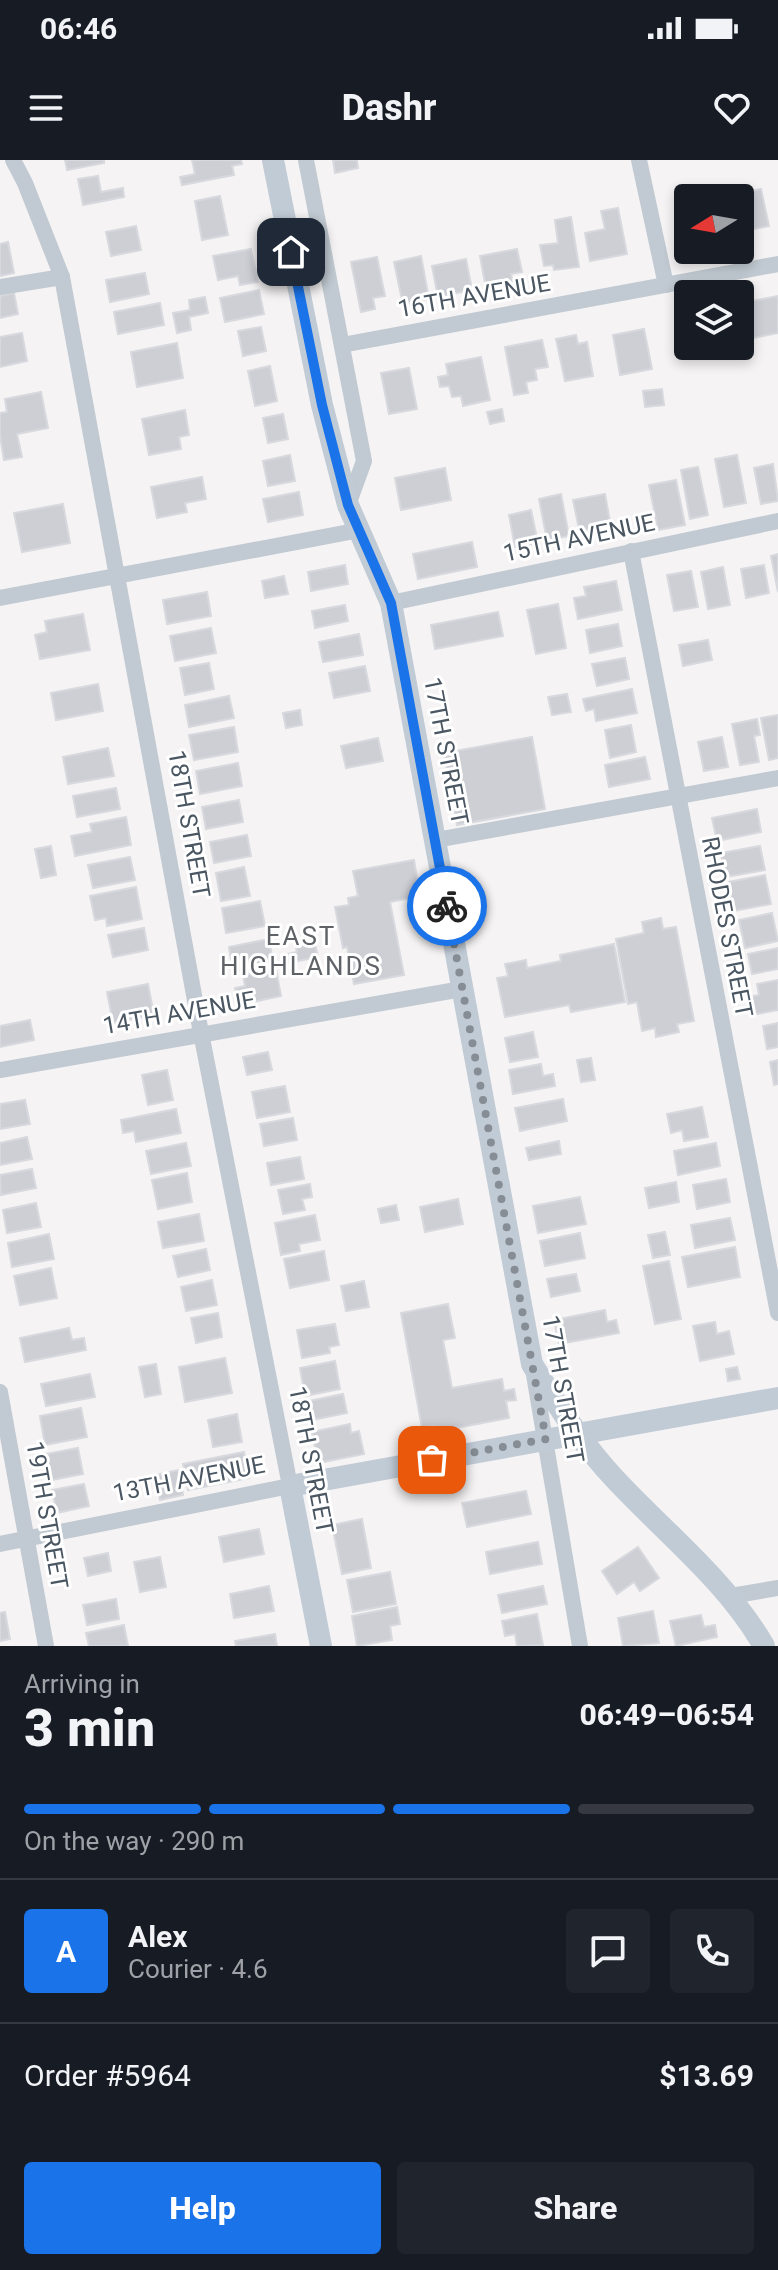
<!DOCTYPE html>
<meta charset="utf-8">
<style>
body{margin:0;font-family:Roboto,sans-serif;background:#20242c;color:#f1f3f6;height:100vh;display:flex;flex-direction:column;font-size:30px;white-space:nowrap}
*{box-sizing:border-box;margin:0}
p{font-size:26px;color:#9ea1a6}
.icon{flex:none;width:44px;height:44px;fill:none;stroke:currentColor;stroke-width:2;stroke-linecap:round;stroke-linejoin:round}
.map{position:relative;height:1486px;overflow:hidden}
.panel{display:flex;flex-direction:column;background:#171b24;flex:1}
.panel>*{flex:none}
.needle{width:52px;rotate:259deg}
.fabs{position:absolute;left:674px;top:24px;display:grid;gap:16px}
.fabs a{display:grid;place-items:center;width:80px;height:80px;border-radius:8px;background:#171b24;box-shadow:0 4px 12px #0003;font-size:40px}
.pin{position:absolute;display:grid;place-items:center;width:68px;height:68px;color:#fff;margin:-34px;border-radius:16px;box-shadow:0 4px 12px #0006}
.courier{position:absolute;display:grid;place-items:center;width:80px;height:80px;margin:-40px;border:6px solid #1a73e8;border-radius:50%;background:#fff;color:#222;box-shadow:0 2px 10px #0007}
.overview em{font-style:normal;font-weight:800}
.overview div{display:flex;flex-direction:column-reverse}
.overview{display:flex;align-items:center;justify-content:space-between;height:136px;padding:0 24px}
h1{font-size:52px;font-weight:800;line-height:60px}
.bar{display:grid;grid-template-columns:repeat(4,1fr);gap:12px 8px;align-content:center;height:96px;padding:0 24px}
.bar i{height:10px;border-radius:6px;background:#363941}
.bar .selected{background:#1a73e8}
.bar p{grid-column:span 4}
.line{display:flex;align-items:center;gap:20px;padding:0 24px;border-top:2px solid #363941}
.line div{flex:1}
.round{display:grid;place-items:center;flex:none;width:84px;height:84px;border-radius:8px;background:#20242c}
.button{display:flex;gap:16px;margin-top:auto;padding:16px 24px}
.button a{flex:1;height:92px;border-radius:8px;background:#1a73e8;color:#fff;font-size:32px;font-weight:800;line-height:92px;text-align:center}
.button a+a{background:#20242c;color:#f1f3f6}
.status{display:flex;justify-content:space-between;align-items:center;height:56px;padding:0 40px;background:#171b24;direction:ltr}
.status svg{height:22px;fill:currentColor}
header{display:flex;justify-content:space-between;align-items:center;height:104px;padding:0 24px;background:#171b24;font-size:36px;font-weight:800}
.map>svg:first-child{display:block}
</style>
<div class="status"><b>06:46</b><svg viewBox="0 0 49 12"><path d="M0 12V9h3v3zM5 12V6h3v6zM10 12V3h3v9zM15 12V0h3v12zM26 1h20v11H26zM47 4h2v5h-2z"/></svg></div>
<header><svg class="icon" aria-label="menu" viewBox="0 0 24 24"><path d="M4 6h16M4 12h16M4 18h16"/></svg>Dashr<svg class="icon" aria-label="heart" viewBox="0 0 24 24"><path d="M12 20l-8-8c-3-5 5-10 8-4 3-6 11-1 8 4z"/></svg></header>
<div class="map">
<svg width="778" height="1486" viewBox="0 0 778 1486">
<rect width="100%" height="100%" fill="#f5f3f3"/>
<!-- building -->
<g fill="#cdcfd5" stroke="#d7d9de" stroke-width="2">
<path d="M65 0H104V3L67 10Z"/>
<path d="M192 0H241L242 4 232 6 234 15 182 25 180 17 195 14Z"/>
<path d="M333 0H357L358 8 335 13Z"/>
<path d="M98 16 101 32 123 28 124 37 83 45 78 19Z"/>
<path d="M761 29 769 66 740 72V38H728V36Z"/>
<path d="M220 36 228 75 202 80 195 41Z"/>
<path d="M618 48 627 94 590 101 585 73 605 69 601 51Z"/>
<path d="M571 57 579 107 554 110 553 105 544 106 540 85 558 83 555 60Z"/>
<path d="M136 66 141 90 111 96 106 72Z"/>
<path d="M8 82 14 113 0 116V84Z"/>
<path d="M251 89 258 122 240 125 238 116 218 120 213 96Z"/>
<path d="M517 89 522 112 511 114 513 123 486 128 480 96Z"/>
<path d="M421 96 429 139 403 145 394 102Z"/>
<path d="M377 97 385 136 373 138 375 149 361 152 351 102Z"/>
<path d="M466 99 472 130 438 137 432 106Z"/>
<path d="M145 113 149 134 110 142 106 120Z"/>
<path d="M259 130 264 154 225 162 220 138Z"/>
<path d="M14 133 18 154 0 158V136Z"/>
<path d="M778 136V173L753 178 747 142Z"/>
<path d="M205 137 208 153 189 157 191 170 177 173 173 153 190 150 189 140Z"/>
<path d="M160 143 164 165 118 174 114 152Z"/>
<path d="M261 167 266 191 243 196 238 171Z"/>
<path d="M644 169 652 209 620 215 613 175Z"/>
<path d="M22 173 27 201 0 207V177Z"/>
<path d="M576 175 578 184 587 182 593 216 565 221 556 179Z"/>
<path d="M740 178 741 186 696 195 694 186H740Z"/>
<path d="M542 180 548 207 535 209 537 220 526 222 528 233 514 235 505 187Z"/>
<path d="M177 183 183 218 137 227 131 192Z"/>
<path d="M481 197 490 240 463 246 461 236 452 237 449 226 440 227 438 217 448 215 446 204Z"/>
<path d="M270 206 277 241 255 246 248 211Z"/>
<path d="M409 208 417 249 389 254 381 213Z"/>
<path d="M662 229 664 245 645 247 643 231Z"/>
<path d="M41 232 48 268 17 274 22 297 4 300 0 276V253L7 252 5 239Z"/>
<path d="M502 249 504 261 490 264 487 252Z"/>
<path d="M185 250 189 275 179 277 181 289 149 295 142 259Z"/>
<path d="M283 254 288 279 268 283 263 258Z"/>
<path d="M290 295 295 321 268 326 263 301Z"/>
<path d="M737 295 746 343 724 347 715 299Z"/>
<path d="M773 304 778 341 761 344 754 308Z"/>
<path d="M698 307 708 355 690 359 681 310Z"/>
<path d="M445 308 451 340 401 350 395 318Z"/>
<path d="M202 317 206 339 185 343 187 352 157 358 151 327Z"/>
<path d="M676 320 685 365 658 370 649 325Z"/>
<path d="M299 332 303 355 268 362 263 339Z"/>
<path d="M561 334 569 376 547 380 539 339Z"/>
<path d="M605 334 611 367 580 374 573 340Z"/>
<path d="M63 344 70 383 22 392 14 353Z"/>
<path d="M531 350 538 383 515 387 509 355Z"/>
<path d="M472 382 477 407 418 419 413 394Z"/>
<path d="M778 394V432L771 396Z"/>
<path d="M345 405 348 424 311 431 308 412Z"/>
<path d="M764 405 769 433 746 438 741 409Z"/>
<path d="M723 407 730 445 708 449 701 412Z"/>
<path d="M691 411 698 447 674 451 667 415Z"/>
<path d="M284 416 288 434 265 438 262 421Z"/>
<path d="M616 421 622 450 578 459 574 438 586 436 584 427Z"/>
<path d="M207 432 211 456 167 464 163 440Z"/>
<path d="M558 444 566 488 536 494 527 450Z"/>
<path d="M345 445 348 461 315 468 312 451Z"/>
<path d="M498 452 503 476 435 489 431 465Z"/>
<path d="M83 454 90 490 40 499 35 475 47 472 45 461Z"/>
<path d="M618 464 622 486 590 493 586 470Z"/>
<path d="M211 468 216 493 175 501 170 476Z"/>
<path d="M359 474 363 495 323 502 319 482Z"/>
<path d="M708 480 712 500 683 506 679 485Z"/>
<path d="M625 498 629 519 597 526 592 504Z"/>
<path d="M209 503 214 529 185 535 180 508Z"/>
<path d="M365 506 370 531 334 538 329 513Z"/>
<path d="M98 524 103 551 56 560 51 533Z"/>
<path d="M632 529 637 553 596 561 594 549 586 551 583 539Z"/>
<path d="M567 534 571 552 552 555 548 537Z"/>
<path d="M229 536 234 558 189 567 185 545Z"/>
<path d="M300 550 302 565 286 568 283 553Z"/>
<path d="M778 555V598L769 600 761 558Z"/>
<path d="M757 559 760 575 754 576 759 602 740 605 732 564Z"/>
<path d="M631 565 636 592 610 598 605 570Z"/>
<path d="M234 567 238 592 194 600 189 575Z"/>
<path d="M532 577 545 649 457 665 444 593Z"/>
<path d="M722 577 728 607 704 611 698 582Z"/>
<path d="M378 578 383 601 346 608 341 586Z"/>
<path d="M108 588 114 616 68 624 63 597Z"/>
<path d="M645 597 650 619 609 627 605 605Z"/>
<path d="M238 603 242 626 200 634 196 611Z"/>
<path d="M116 628 120 649 77 657 73 636Z"/>
<path d="M239 640 243 662 206 669 202 647Z"/>
<path d="M757 649 761 672 717 681 712 658Z"/>
<path d="M126 657 131 685 75 696 71 676 92 672 90 664Z"/>
<path d="M247 675 251 696 214 703 210 682Z"/>
<path d="M51 686 56 715 41 718 35 689Z"/>
<path d="M760 686 765 710 725 717 721 693Z"/>
<path d="M130 697 135 720 93 728 88 705Z"/>
<path d="M414 700 420 736 390 742 404 815 354 824 347 787 343 788 335 747 349 745 348 738 358 736 353 711Z"/>
<path d="M244 707 250 736 221 741 216 713Z"/>
<path d="M765 715 771 744 733 751 728 722Z"/>
<path d="M136 727 142 759 107 766 106 758 95 760 90 736Z"/>
<path d="M260 741 265 766 226 773 222 748Z"/>
<path d="M772 753 778 781 745 788 739 760Z"/>
<path d="M661 758 663 769 676 767 694 861 677 864 679 872 656 877 655 868 642 871 637 842 628 844 616 779 644 773 642 762Z"/>
<path d="M144 768 148 790 113 797 108 775Z"/>
<path d="M269 779 273 802 244 807 242 796 231 799 229 787Z"/>
<path d="M314 779 318 797 288 803 287 794 297 792 295 783Z"/>
<path d="M614 784 625 842 571 852 569 845 505 857 497 818 508 816 505 804 526 800 527 808 561 801 560 795Z"/>
<path d="M778 788V809L752 814 748 794Z"/>
<path d="M276 809 281 836 238 845 235 828 245 826 243 815Z"/>
<path d="M778 820V850L752 855 748 837 759 835 757 824Z"/>
<path d="M148 824 154 855 113 863 107 832Z"/>
<path d="M30 860 34 880 0 887V866Z"/>
<path d="M778 863V887L767 889 763 866Z"/>
<path d="M533 872 538 897 510 902 505 878Z"/>
<path d="M268 892 272 910 247 915 243 897Z"/>
<path d="M591 898 595 920 581 922 577 900Z"/>
<path d="M778 900V924L774 925 770 902Z"/>
<path d="M541 904 543 916 553 914 555 926 513 934 509 910Z"/>
<path d="M167 910 173 940 148 945 142 915Z"/>
<path d="M285 926 290 952 257 958 252 932Z"/>
<path d="M563 939 567 961 520 971 515 948Z"/>
<path d="M25 940 30 964 0 969V944Z"/>
<path d="M702 947 708 977 684 981 682 970 671 973 667 954Z"/>
<path d="M176 949 181 973 136 982 134 971 123 973 121 960Z"/>
<path d="M293 958 297 980 264 986 260 964Z"/>
<path d="M27 977 32 999 0 1005V983Z"/>
<path d="M559 981 561 994 529 1000 526 988Z"/>
<path d="M186 983 191 1006 151 1014 146 991Z"/>
<path d="M716 983 720 1006 678 1015 674 991Z"/>
<path d="M300 997 304 1019 271 1025 267 1003Z"/>
<path d="M32 1009 36 1028 1 1035 0 1015Z"/>
<path d="M187 1013 192 1042 158 1049 152 1020Z"/>
<path d="M726 1019 730 1042 697 1049 693 1025Z"/>
<path d="M676 1022 679 1042 649 1048 645 1028Z"/>
<path d="M310 1024 312 1037 302 1039 305 1050 283 1054 278 1030Z"/>
<path d="M580 1037 586 1064 538 1073 533 1046Z"/>
<path d="M458 1039 463 1064 425 1072 420 1047Z"/>
<path d="M36 1043 41 1067 7 1073 3 1050Z"/>
<path d="M396 1045 399 1060 381 1063 378 1049Z"/>
<path d="M199 1054 204 1081 163 1088 158 1062Z"/>
<path d="M315 1055 320 1080 299 1084 300 1091 281 1095 275 1063Z"/>
<path d="M730 1058 735 1080 695 1088 691 1065Z"/>
<path d="M665 1072 670 1095 653 1098 648 1075Z"/>
<path d="M580 1073 585 1098 545 1106 540 1081Z"/>
<path d="M49 1074 54 1099 12 1107 8 1083Z"/>
<path d="M735 1087 740 1117 688 1127 682 1097Z"/>
<path d="M206 1089 210 1110 178 1117 173 1096Z"/>
<path d="M324 1091 329 1120 290 1128 284 1099Z"/>
<path d="M669 1101 681 1159 655 1164 643 1106Z"/>
<path d="M51 1108 57 1138 20 1145 14 1116Z"/>
<path d="M576 1114 580 1131 551 1137 547 1119Z"/>
<path d="M212 1120 217 1145 186 1151 181 1127Z"/>
<path d="M364 1121 369 1147 346 1151 341 1126Z"/>
<path d="M448 1144 455 1178 443 1180 452 1228 502 1219 504 1231 514 1229 516 1240 506 1241 509 1258 435 1272 434 1266 422 1268 401 1153Z"/>
<path d="M605 1150 607 1162 616 1160 619 1173 559 1184 554 1160Z"/>
<path d="M218 1153 222 1177 196 1183 191 1158Z"/>
<path d="M715 1162 717 1174 729 1171 734 1194 700 1201 693 1166Z"/>
<path d="M335 1164 339 1185 329 1187 330 1193 302 1198 297 1170Z"/>
<path d="M69 1168 72 1180 84 1178 86 1190 25 1202 20 1178Z"/>
<path d="M225 1198 232 1233 185 1242 179 1207Z"/>
<path d="M335 1201 340 1229 305 1236 300 1208Z"/>
<path d="M156 1204 161 1234 145 1237 139 1207Z"/>
<path d="M737 1207 740 1219 728 1221 726 1209Z"/>
<path d="M90 1214 95 1237 46 1246 41 1224Z"/>
<path d="M343 1234 347 1253 312 1260 309 1241Z"/>
<path d="M81 1248 87 1277 45 1285 40 1256Z"/>
<path d="M237 1254 242 1282 213 1287 208 1260Z"/>
<path d="M350 1264 351 1273 359 1271 364 1294 318 1303 312 1272Z"/>
<path d="M78 1288 83 1314 52 1320 46 1294Z"/>
<path d="M244 1292 249 1318 188 1330 183 1304Z"/>
<path d="M179 1310 183 1335 160 1340 155 1315Z"/>
<path d="M84 1324 89 1346 57 1353 52 1330Z"/>
<path d="M526 1331 531 1354 467 1367 462 1343Z"/>
<path d="M362 1359 371 1408 342 1414 332 1365Z"/>
<path d="M259 1369 264 1394 224 1402 219 1377Z"/>
<path d="M538 1382 542 1404 490 1414 486 1392Z"/>
<path d="M638 1387 659 1418 640 1431 634 1422 617 1434 602 1411Z"/>
<path d="M108 1393 111 1411 88 1416 84 1398Z"/>
<path d="M160 1397 166 1427 140 1432 134 1402Z"/>
<path d="M390 1412 396 1444 353 1452 347 1420Z"/>
<path d="M269 1426 274 1451 234 1458 230 1434Z"/>
<path d="M543 1426 547 1444 502 1453 498 1435Z"/>
<path d="M116 1439 119 1459 87 1465 83 1445Z"/>
<path d="M397 1447 400 1464 390 1466 392 1480 357 1486 352 1456Z"/>
<path d="M653 1451 659 1483 623 1486 618 1458Z"/>
<path d="M5 1452 10 1479 0 1481V1453Z"/>
<path d="M537 1454 543 1485 517 1486 515 1474 505 1476 502 1461Z"/>
<path d="M701 1455 704 1467 715 1465 717 1477 676 1486 670 1461Z"/>
<path d="M124 1465 128 1486H89L86 1473Z"/>
<path d="M275 1474 277 1486H236L235 1481Z"/>
</g>
<g fill="none" stroke-linecap="round" stroke-linejoin="round">
<!-- street -->
<g stroke="#c1cad2" stroke-width="16">
<path d="M306 0 364 301 348 345"/>
<path d="M639 0 666 125"/>
<path d="M0 127 62 117"/>
<path d="M342 185 778 104"/>
<path d="M631 391 778 1153"/>
<path d="M0 438 360 370"/>
<path d="M391 443 778 361"/>
<path d="M436 680 778 618"/>
<path d="M0 910 462 829"/>
<path d="M534 1215 580 1486"/>
<path d="M0 1232 46 1486"/>
<path d="M0 1384 290 1326 201 873 62 117 25 23 13 0"/>
<path d="M731 1436 778 1428"/>
</g>
<!-- secondary -->
<g stroke="#c1cbd6" stroke-width="22">
<path d="M273 0 322 245 348 345 391 443 532 1204C556 1244 582 1284 614 1318 665 1373 726 1420 764 1486"/>
<path d="M321 1486 290 1326 778 1238"/>
</g>
</g>
<g fill="none" stroke-linecap="round" stroke-linejoin="round">
<!-- done -->
<path stroke="#868d94" stroke-width="8" stroke-dasharray="0 14.4" d="M432 1300 546 1279 447 746"/>
<!-- route -->
<path stroke="#1a73e8" stroke-width="10" d="M291 92 322 245 348 345 391 443 447 746"/>
</g>
<g text-anchor="middle" dominant-baseline="central" stroke-width="6" stroke-linejoin="round" paint-order="stroke">
<!-- street labels -->
<g font-size="24" fill="#4a5661" stroke="#fff">
<text transform="translate(474 136) rotate(-10)">16TH AVENUE</text>
<text transform="translate(579 378) rotate(-12)">15TH AVENUE</text>
<text transform="translate(446 591) rotate(79)">17TH STREET</text>
<text transform="translate(189 664) rotate(80)">18TH STREET</text>
<text transform="translate(727 767) rotate(79)">RHODES STREET</text>
<text transform="translate(179 853) rotate(-10)">14TH AVENUE</text>
<text transform="translate(563 1229) rotate(80)">17TH STREET</text>
<text transform="translate(311 1300) rotate(79)">18TH STREET</text>
<text transform="translate(189 1319) rotate(-11)">13TH AVENUE</text>
<text transform="translate(47 1355) rotate(80)">19TH STREET</text>
</g>
<!-- neighbourhood labels -->
<g font-size="26" letter-spacing="2" fill="#5f6368" stroke="#fff">
<text x="301" y="776">EAST<tspan x="301" dy="30">HIGHLANDS</tspan></text>
</g>
</g>
</svg>
<div class="fabs">
<a><svg class="needle" viewBox="-14 -14 28 28"><path d="M0-13l5 13h-10z" fill="#e53935"/><path d="M0 13l5-13h-10z" fill="#9ea1a6"/></svg></a>
<a><svg class="icon" aria-label="layers" viewBox="0 0 24 24"><path d="M12 4l9 5-9 5-9-5zM3 14l9 5 9-5"/></svg></a>
</div>
<div class="pin" style="left:432px;top:1300px;background:#ea580c"><svg class="icon" aria-label="bag" viewBox="0 0 24 24"><path d="M5 8h14l-1 12H6zM9 8a3 3 0 0 1 6 0"/></svg></div>
<div class="pin" style="left:291px;top:92px;background:#1f2937"><svg class="icon" aria-label="home" viewBox="0 0 24 24"><path d="M3 11l9-7 9 7M6 9v11h12V9"/></svg></div>
<div class="courier" style="left:447px;top:746px"><svg class="icon" aria-label="bike" viewBox="0 0 24 24"><circle cx="6" cy="16" r="4"/><circle cx="18" cy="16" r="4"/><path d="M6 16l4-8h5l3 8M10 8l3 8H6M13 5h3"/></svg></div>
</div>
<section class="panel">
<div class="overview"><div><h1>3 min</h1><p>Arriving in</p></div><em>06:49–06:54</em></div>
<div class="bar"><i class="selected"></i><i class="selected"></i><i class="selected"></i><i></i><p>On the way · 290 m</p></div>
<div class="line" style="height:144px"><b class="round" style="background:#1a73e8;color:#fff">A</b><div><b>Alex</b><p>Courier · 4.6</p></div><a class="round"><svg class="icon" aria-label="chat" viewBox="0 0 24 24"><path d="M4 5h16v11H9l-5 4z"/></svg></a><a class="round"><svg class="icon" aria-label="phone" viewBox="0 0 24 24"><path d="M5 4h4l2 5-3 2q2 4 5 5l2-3 5 2v4C11 20 4 13 5 4z"/></svg></a></div>
<div class="line" style="height:104px"><div>Order #5964</div><b>$13.69</b></div>
<div class="button"><a>Help</a><a>Share</a></div>
</section>
